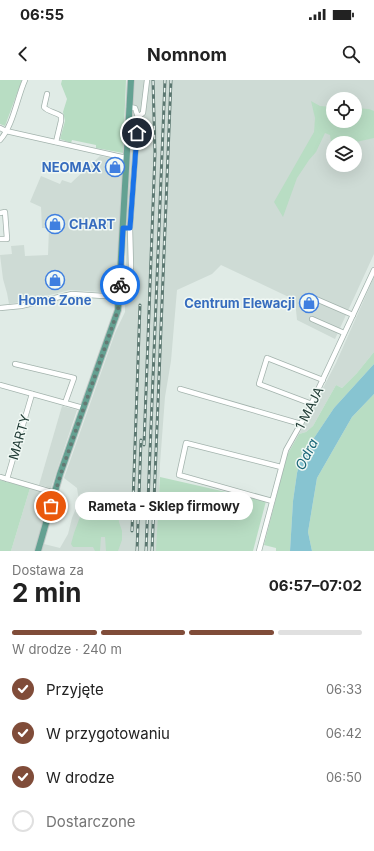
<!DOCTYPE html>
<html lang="pl">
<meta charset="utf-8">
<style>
body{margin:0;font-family:Inter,sans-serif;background:#f6f6f6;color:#222;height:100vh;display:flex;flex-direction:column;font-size:15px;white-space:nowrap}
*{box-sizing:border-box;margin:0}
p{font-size:13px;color:#767676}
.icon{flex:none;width:22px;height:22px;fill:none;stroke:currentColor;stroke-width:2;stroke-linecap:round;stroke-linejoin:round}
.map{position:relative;height:471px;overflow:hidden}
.panel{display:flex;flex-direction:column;background:#fff;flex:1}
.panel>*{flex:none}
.controls{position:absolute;left:326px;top:12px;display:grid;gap:8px}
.controls a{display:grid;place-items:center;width:36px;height:36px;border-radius:50%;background:#fff;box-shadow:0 4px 16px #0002;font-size:20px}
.pin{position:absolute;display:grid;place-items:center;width:34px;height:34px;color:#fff;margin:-17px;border:2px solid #fff;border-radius:50%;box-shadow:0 1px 4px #0007}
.courier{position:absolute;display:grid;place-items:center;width:40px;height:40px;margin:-20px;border:3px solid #1a73e8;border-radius:50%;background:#fff;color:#222;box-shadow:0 1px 5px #0007}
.bubble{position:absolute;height:28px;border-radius:14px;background:#fff;box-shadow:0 4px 16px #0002;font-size:13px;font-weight:700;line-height:28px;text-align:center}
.headline em{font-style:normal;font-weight:700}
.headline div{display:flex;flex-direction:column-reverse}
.headline{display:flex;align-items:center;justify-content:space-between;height:68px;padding:0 12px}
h1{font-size:26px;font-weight:700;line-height:30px}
.bar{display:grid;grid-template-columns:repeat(4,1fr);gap:6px 4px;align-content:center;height:48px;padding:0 12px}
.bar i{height:5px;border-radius:3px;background:#e0e0e0}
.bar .on{background:#804c39}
.bar p{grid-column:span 4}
ol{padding:0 12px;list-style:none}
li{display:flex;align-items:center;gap:12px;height:44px}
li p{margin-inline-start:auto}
li .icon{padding:4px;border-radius:50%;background:#804c39;color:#fff;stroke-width:4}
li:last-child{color:#767676}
li i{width:22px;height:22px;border:2px solid #e0e0e0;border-radius:50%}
.status{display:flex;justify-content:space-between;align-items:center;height:28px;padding:0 20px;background:#fff;direction:ltr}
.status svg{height:11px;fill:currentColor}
header{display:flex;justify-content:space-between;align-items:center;height:52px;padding:0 12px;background:#fff;font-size:18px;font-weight:700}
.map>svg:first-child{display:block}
</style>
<div class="status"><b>06:55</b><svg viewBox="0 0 49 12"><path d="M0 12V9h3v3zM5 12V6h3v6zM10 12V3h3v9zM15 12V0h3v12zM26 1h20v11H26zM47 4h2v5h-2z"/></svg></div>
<header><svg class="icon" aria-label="back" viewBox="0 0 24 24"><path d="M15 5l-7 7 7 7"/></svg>Nomnom<svg class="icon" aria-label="search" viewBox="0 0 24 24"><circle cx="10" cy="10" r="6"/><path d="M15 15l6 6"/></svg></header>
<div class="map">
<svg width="374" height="471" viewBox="0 0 374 471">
<rect width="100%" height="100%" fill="#e0ebe6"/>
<!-- built -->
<g fill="#cedbd5" fill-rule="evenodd">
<path d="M135 0H374V174L335 259 297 240 295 220 221 185 212 194 177 210 171 281 165 317 160 384 157 471H42L44 464 60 468 68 454 72 438 79 421 77 408 64 398 115 253 125 232 127 130ZM333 19H355V41H333ZM333 63H355V85H333Z"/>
<path d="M100 76 123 80 115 213 70 210 21 222 9 224 7 213 3 199 0 175 12 174 11 166 24 165 25 176 48 175 49 148H42L41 127 30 122 41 96 60 104 62 100 71 103Z"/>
<path d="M374 197V272L357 293 342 308 336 305 313 346 306 352 299 354 336 283Z"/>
<path d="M62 326 77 330 51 408 39 405Z"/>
<path d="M30 408 51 414 35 471H11Z"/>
</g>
<!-- green -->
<g fill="#b8ddc3">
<path d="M0 0H22L5 46 0 44Z"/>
<path d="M62 0H126L123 73 96 68V65L72 60 71 63 60 59 65 41 63 32 67 19 61 4Z"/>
<path d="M311 21 320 26 333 27V41H355V28L369 29 374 31V58L352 63H333L332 68 330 55 325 53 316 72 309 80 297 98 283 137 274 122 314 52 315 38Z"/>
<path d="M374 272V284L334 328 314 358 303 371 297 393 293 421 290 471H276V468L264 465 287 375 299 354 306 352 313 346 336 305 342 308 357 293Z"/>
<path d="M374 314V471H312L308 452 317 398 352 337Z"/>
<path d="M160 397 266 421 253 471H156Z"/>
<path d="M0 400 30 408 11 471H0Z"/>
<path d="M114 413 116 420 119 442 122 451V460L118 471H106L105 457H101L100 471H95L93 467H73L71 464 74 453 80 437C87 435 92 431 99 429L100 426 96 417Z"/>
</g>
<!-- water -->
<path fill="#87c4d1" d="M374 284V314L352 337 317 398 308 452 312 471H290L293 421 297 393 303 371 314 358 334 328Z"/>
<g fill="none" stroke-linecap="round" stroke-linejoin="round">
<defs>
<g id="minor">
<path d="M47 14 44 27C48 32 56 32 61 36V41L56 62"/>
<path d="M138 37 143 33 147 0"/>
<path d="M0 48 6 51 126 78"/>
<path d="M0 60C13 46 17 18 25 0"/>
<path d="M0 133 5 132 7 159H0"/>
<path d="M123 148H130L138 37 135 28 129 27"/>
<path d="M130 148 131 188"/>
<path d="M316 219 353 235"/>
<path d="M0 228 21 226 72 214 120 217"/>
<path d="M312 239 344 253"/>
<path d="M15 284 74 298 65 323"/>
<path d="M0 305 83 328"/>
<path d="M180 309 301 344"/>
<path d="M312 324 259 304 267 278 323 300"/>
<path d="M0 397 55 413"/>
<path d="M7 399 32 314"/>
<path d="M272 421 179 395 186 363 281 387"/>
<path d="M259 471 286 370 308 331 374 190"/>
</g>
<path id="major" d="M38 471 60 394 118 230 131 0"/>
</defs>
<!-- minor casing -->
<use href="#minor" stroke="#a3b3ad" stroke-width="6"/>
<!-- major casing -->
<use href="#major" stroke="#c1c8c6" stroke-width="8"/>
<!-- minor -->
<use href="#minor" stroke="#fff" stroke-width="4.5"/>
<!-- major -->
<use href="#major" stroke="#64a192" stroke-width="6"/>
<defs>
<g id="rail">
<path d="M144 365 155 73 153 0"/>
<path d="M132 451 140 225"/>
<path d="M137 471 141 360"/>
<path d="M146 471 165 0"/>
<path d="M152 471 171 0"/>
</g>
</defs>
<!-- rail casing -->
<use href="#rail" stroke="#5b7770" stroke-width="3"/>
<!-- rail -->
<use href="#rail" stroke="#f0f8f4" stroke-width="1.5" stroke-dasharray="4.5" stroke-linecap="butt"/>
</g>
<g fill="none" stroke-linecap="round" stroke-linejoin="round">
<!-- done -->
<path stroke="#637973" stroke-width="4" stroke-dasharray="0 7.2" d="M51 426 62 390 118 230 120 205"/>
<!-- route -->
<path stroke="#1a73e8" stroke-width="5" d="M120 205 123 148H130L137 53"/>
</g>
<!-- icons -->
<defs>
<symbol id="shop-ring" viewBox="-11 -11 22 22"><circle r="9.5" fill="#f0f8f4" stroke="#3f7fe0" stroke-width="1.5"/><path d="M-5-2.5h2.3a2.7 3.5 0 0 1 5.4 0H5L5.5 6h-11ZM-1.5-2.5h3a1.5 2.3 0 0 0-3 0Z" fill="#3f7fe0"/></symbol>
</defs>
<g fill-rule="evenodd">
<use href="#shop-ring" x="104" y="76" width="22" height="22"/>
<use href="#shop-ring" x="44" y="133" width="22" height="22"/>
<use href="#shop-ring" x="44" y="189" width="22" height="22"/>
<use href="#shop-ring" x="298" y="212" width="22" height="22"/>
</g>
<g text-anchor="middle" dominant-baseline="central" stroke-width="3" stroke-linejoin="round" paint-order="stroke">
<!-- shop labels -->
<g font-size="13" font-weight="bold" fill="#366cbe" stroke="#f0f8f4" text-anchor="end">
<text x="101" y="87">NEOMAX</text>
<text x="69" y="144" text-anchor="start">CHART</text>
<text x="55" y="220" text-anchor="middle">Home Zone</text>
<text x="295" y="223">Centrum Elewacji</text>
</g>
<!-- street labels -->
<g font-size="13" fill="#203b35" stroke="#f0f8f4">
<text transform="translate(309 328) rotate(-63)">1 MAJA</text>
<text transform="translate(19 357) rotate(-74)">MARTY</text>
</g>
<!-- water labels -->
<g font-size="14" font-style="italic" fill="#1a6778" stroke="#f0f8f4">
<text transform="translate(306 374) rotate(-63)">Odra</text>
</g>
</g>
</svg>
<div class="controls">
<a><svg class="icon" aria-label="locate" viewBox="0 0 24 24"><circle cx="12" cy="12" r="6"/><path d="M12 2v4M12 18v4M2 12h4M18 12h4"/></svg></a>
<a><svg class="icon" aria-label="layers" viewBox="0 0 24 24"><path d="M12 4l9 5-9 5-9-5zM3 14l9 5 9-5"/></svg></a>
</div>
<div class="pin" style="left:51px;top:426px;background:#ea580c"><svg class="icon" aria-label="bag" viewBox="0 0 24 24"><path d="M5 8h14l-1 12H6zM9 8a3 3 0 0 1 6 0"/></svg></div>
<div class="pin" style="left:137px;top:53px;background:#1f2937"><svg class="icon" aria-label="home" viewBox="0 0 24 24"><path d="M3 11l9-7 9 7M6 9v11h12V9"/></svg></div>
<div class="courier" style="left:120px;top:205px"><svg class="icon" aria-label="bike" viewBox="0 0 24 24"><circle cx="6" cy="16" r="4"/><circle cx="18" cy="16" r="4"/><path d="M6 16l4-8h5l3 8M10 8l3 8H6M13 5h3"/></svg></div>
<div class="bubble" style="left:75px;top:412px;width:178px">Rameta - Sklep firmowy</div>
</div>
<section class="panel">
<div class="headline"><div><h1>2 min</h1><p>Dostawa za</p></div><em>06:57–07:02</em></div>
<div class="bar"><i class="on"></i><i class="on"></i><i class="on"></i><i></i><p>W drodze · 240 m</p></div>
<ol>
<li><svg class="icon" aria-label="check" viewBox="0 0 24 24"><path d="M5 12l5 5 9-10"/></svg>Przyjęte<p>06:33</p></li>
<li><svg class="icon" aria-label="check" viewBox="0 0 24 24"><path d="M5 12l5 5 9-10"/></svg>W przygotowaniu<p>06:42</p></li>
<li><svg class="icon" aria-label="check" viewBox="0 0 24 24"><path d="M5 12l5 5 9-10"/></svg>W drodze<p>06:50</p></li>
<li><i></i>Dostarczone</li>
</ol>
</section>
